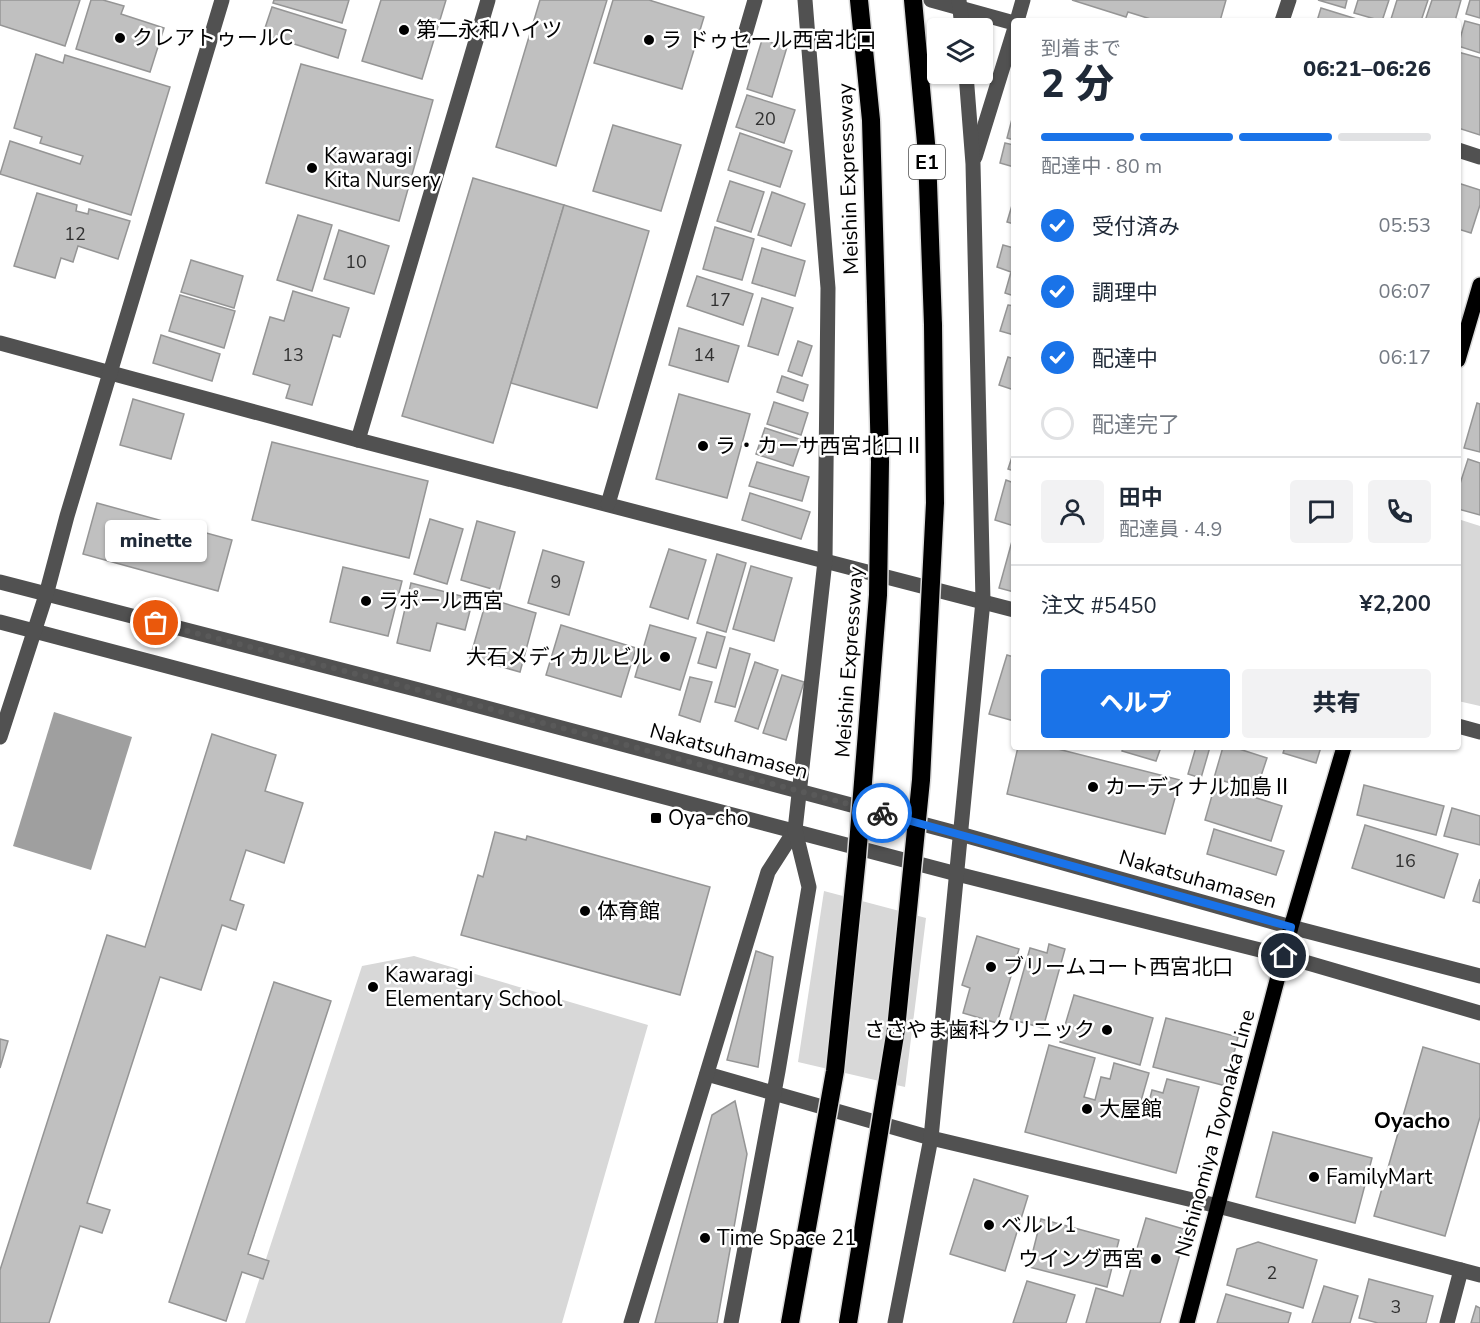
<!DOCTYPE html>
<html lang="ja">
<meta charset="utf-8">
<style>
body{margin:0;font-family:"Nunito Sans","Noto Sans JP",sans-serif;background:#f2f2f3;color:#1f2937;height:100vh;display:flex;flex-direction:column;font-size:22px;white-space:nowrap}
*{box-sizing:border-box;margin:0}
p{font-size:20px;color:#747a83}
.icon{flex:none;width:33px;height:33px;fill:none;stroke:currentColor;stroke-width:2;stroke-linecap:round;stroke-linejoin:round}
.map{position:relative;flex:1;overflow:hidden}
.sheet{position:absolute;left:1011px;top:18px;width:450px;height:732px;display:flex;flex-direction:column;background:#fff;border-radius:6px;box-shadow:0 2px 4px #0004}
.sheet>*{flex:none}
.tools{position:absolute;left:927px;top:18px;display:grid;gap:12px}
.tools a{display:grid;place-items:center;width:66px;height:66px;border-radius:6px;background:#fff;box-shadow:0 2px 4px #0004;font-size:30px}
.pin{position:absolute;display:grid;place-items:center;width:51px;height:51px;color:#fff;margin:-26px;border:3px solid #fff;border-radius:50%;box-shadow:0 2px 6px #0007}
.courier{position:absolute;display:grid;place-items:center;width:60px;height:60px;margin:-30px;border:4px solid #1a73e8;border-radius:50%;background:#fff;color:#222;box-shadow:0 2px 8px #0007}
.bubble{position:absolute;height:42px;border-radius:6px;background:#fff;box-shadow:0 2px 4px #0004;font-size:20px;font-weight:800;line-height:42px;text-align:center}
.summary em{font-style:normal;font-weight:800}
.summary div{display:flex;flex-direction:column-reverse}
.summary{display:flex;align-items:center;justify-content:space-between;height:102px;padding:0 30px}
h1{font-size:39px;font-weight:800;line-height:45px}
.bar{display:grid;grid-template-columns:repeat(4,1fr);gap:9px 6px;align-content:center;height:72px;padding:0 30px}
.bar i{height:8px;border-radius:4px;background:#e0e1e3}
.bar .selected{background:#1a73e8}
.bar p{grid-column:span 4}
.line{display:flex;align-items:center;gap:15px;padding:0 30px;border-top:2px solid #e0e1e3}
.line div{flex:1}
.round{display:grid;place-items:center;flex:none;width:63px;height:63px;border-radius:6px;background:#f2f2f3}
ol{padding:0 30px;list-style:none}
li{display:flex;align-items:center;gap:18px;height:66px}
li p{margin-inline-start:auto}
li .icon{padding:6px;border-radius:50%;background:#1a73e8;color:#fff;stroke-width:4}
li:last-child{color:#747a83}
li i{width:33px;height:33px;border:3px solid #e0e1e3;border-radius:50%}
.primary-button{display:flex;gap:12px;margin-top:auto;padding:12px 30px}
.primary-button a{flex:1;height:69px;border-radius:6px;background:#1a73e8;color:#fff;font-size:24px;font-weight:800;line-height:69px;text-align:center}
.primary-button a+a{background:#f2f2f3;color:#1f2937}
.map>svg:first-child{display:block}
</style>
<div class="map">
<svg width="1480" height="1323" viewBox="0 0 1480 1323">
<rect width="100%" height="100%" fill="#fff"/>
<!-- green -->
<g fill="#d8d8d8">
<path d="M1458 519 1480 526V706L1458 701Z"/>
<path d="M824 891 926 918 905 1087 798 1062Z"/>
<path d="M414 956 648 1025 562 1323H245L362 966Z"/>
</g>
<!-- water -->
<path fill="#9f9f9f" d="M54 712 132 737 91 870 13 846Z"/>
<!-- building -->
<g fill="#c0c0c0" stroke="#959595" stroke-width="1.5">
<path d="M0 0H80L65 46 0 25Z"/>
<path d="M91 0H103L124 6 121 14 164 28 150 72 76 49Z"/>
<path d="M274 0H349L342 23 273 3Z"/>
<path d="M381 0H446L422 79 362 61Z"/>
<path d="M540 0H607L556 166 496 147Z"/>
<path d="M613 0H649L704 17 682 89 594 63Z"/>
<path d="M1072 0H1226L1220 21H1157L1128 12 1126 17Z"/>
<path d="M1318 0H1347L1345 8Z"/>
<path d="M1358 0H1389L1382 21 1354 13Z"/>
<path d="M1397 0H1428L1421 21 1391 19Z"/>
<path d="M1432 0H1461L1455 21H1425Z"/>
<path d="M1470 0H1480V18L1466 14Z"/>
<path d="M272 7 346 30 338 58 263 34Z"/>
<path d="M1321 8 1363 21H1317Z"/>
<path d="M1465 21 1480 25V53L1458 46Z"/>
<path d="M762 40 787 47 772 97 747 89Z"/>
<path d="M1458 52 1480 58V135L1458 128Z"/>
<path d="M36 54 63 63 65 55 170 87 131 215 0 174 10 141 80 164 83 156 40 143 42 137 14 128Z"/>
<path d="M301 64 433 100 399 221 266 183Z"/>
<path d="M747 95 795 110 784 143 736 127Z"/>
<path d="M1012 119 1014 120V140L1007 138Z"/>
<path d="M613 125 681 145 661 211 593 191Z"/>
<path d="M740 133 792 151 780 187 728 170Z"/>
<path d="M1005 143 1014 145V167L1000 163Z"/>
<path d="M473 178 564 205 493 443 402 416Z"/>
<path d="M730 181 764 192 751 232 717 221Z"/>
<path d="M1458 183 1480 190V205L1471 233 1458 229Z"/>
<path d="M772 192 805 204 791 246 758 235Z"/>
<path d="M37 193 77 205 76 211 88 214 89 209 130 221 118 259 78 246 73 262 61 258 55 278 14 266Z"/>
<path d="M1013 202 1014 203V224L1007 222Z"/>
<path d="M564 205 649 231 597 408 511 383Z"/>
<path d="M298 215 332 225 312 291 277 280Z"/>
<path d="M715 227 754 239 742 280 703 269Z"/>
<path d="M339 230 389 246 374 294 324 279Z"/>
<path d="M1003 245 1014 248V296L1005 293 1011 272 997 267Z"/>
<path d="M762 248 805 261 795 296 752 283Z"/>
<path d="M191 260 243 276 234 308 181 292Z"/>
<path d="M697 276 753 294 743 325 687 306Z"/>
<path d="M293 291 349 308 340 337 333 335 312 405 286 398 290 385 253 374 270 317 284 321Z"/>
<path d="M180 295 235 311 224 348 169 331Z"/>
<path d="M762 298 793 308 778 355 748 346Z"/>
<path d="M1008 305 1014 306V335L1000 331Z"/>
<path d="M679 328 739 346 728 382 669 365Z"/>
<path d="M161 335 220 354 212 381 153 363Z"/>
<path d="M798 341 812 346 802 376 788 371Z"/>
<path d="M1008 357 1014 359V390L999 385Z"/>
<path d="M782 376 808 385 803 401 777 392Z"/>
<path d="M679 394 750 414 727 498 656 479Z"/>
<path d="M133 399 184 414 171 459 120 445Z"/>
<path d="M774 402 808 413 801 435 767 424Z"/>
<path d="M1477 403 1480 404V452L1464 448Z"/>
<path d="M765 428 802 440 793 466 756 454Z"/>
<path d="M272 442 428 481 409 558 252 520Z"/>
<path d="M1014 451V471L1008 469Z"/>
<path d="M1468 459 1480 463V515L1458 509V490Z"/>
<path d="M757 462 809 477 802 501 749 486Z"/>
<path d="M1006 480 1014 483V526L995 520Z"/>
<path d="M750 493 810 512 801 539 742 520Z"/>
<path d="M97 503 232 540 218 591 83 554Z"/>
<path d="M430 519 463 529 447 584 414 574Z"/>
<path d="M477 521 515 532 499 591 461 580Z"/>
<path d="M1014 534V592L999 588Z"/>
<path d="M669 549 706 560 688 619 650 607Z"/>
<path d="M543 550 584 562 569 615 528 603Z"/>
<path d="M717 554 746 563 726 632 697 623Z"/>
<path d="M751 566 792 578 774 641 733 629Z"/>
<path d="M343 567 402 581 388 636 330 622Z"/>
<path d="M411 583 473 599 465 630 437 623 430 651 397 643Z"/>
<path d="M487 598 536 613 520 672 470 658Z"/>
<path d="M561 625 636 648 621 697 546 675Z"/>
<path d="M650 625 696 638 680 690 635 677Z"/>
<path d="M707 632 725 637 716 668 698 663Z"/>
<path d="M730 648 750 654 735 707 715 702Z"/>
<path d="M1007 655 1014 657V721L989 714Z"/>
<path d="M755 662 778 670 758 729 735 721Z"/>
<path d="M782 675 804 682 786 740 763 733Z"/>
<path d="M690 677 712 682 700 722 679 715Z"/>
<path d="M212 734 276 755 265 791 303 803 284 863 246 850 230 900 244 905 236 930 222 925 201 990 160 977 87 1203 110 1210 102 1233 80 1226 49 1323H0V1270L107 935 145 947Z"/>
<path d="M1018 747H1050L1180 780 1165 834 1007 794Z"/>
<path d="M1123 747H1161L1156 761 1122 751Z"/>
<path d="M1196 747H1210L1201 778 1188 774Z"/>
<path d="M1223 747H1233L1267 758 1256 791 1214 778Z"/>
<path d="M1285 747H1321L1316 763 1283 753Z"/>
<path d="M1215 785 1282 806 1271 841 1205 820Z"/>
<path d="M1364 785 1444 806 1436 835 1357 815Z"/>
<path d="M1452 808 1480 816V845L1444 836Z"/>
<path d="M1365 825 1458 854 1444 898 1352 868Z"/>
<path d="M1214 829 1284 851 1276 875 1207 854Z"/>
<path d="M495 832 526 840 527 836 710 887 680 995 461 935 478 875 483 877Z"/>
<path d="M1480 879V903L1473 901Z"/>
<path d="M977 936 1019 949 997 1023 963 1013 970 988 962 985Z"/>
<path d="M1049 944 1065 949 1043 1028 1010 1019 1030 948 1047 953Z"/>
<path d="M756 951 773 957 758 1067 727 1060Z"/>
<path d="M274 982 331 1001 248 1254 269 1261 263 1279 242 1272 226 1321 169 1302Z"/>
<path d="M1074 995 1153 1018 1140 1065 1060 1042Z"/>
<path d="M1166 1018 1238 1037 1226 1086 1153 1067Z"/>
<path d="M0 1039 8 1041 0 1068Z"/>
<path d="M1049 1045 1095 1058 1084 1097 1095 1100 1101 1077 1110 1079 1114 1063 1149 1073 1139 1108 1147 1110 1152 1090 1163 1093 1167 1079 1199 1087 1176 1173 1025 1132Z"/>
<path d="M1423 1047 1480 1064V1117L1445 1236 1374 1216Z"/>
<path d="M735 1101 747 1154 717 1323H655L712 1115Z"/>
<path d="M1273 1132 1372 1158 1355 1223 1256 1197Z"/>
<path d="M974 1179 1028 1196 1005 1271 950 1254Z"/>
<path d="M1146 1218 1187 1230 1160 1323H1086L1096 1288 1123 1296Z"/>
<path d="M1041 1219 1119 1240 1107 1287 1029 1267Z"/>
<path d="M1258 1242 1317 1260 1303 1308 1227 1285 1237 1249Z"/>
<path d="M1369 1279 1433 1296 1426 1323H1378L1359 1318Z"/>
<path d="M1027 1281 1075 1295 1066 1323H1013Z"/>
<path d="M1324 1286 1358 1296 1350 1323H1312Z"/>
<path d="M1226 1294 1291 1313 1288 1323H1217Z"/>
<path d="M1476 1306 1480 1308V1323H1471Z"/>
</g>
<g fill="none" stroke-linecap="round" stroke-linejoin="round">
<defs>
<g id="major">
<path d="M1458 360 1480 285"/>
<path d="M1187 1323 1291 927 1344 747"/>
</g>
<g id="highway">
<path d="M859 0 871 120 876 301"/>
<path d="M913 0 927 154 933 325"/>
</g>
</defs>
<!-- major casing -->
<use href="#major" stroke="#dbdbdb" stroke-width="18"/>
<!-- highway casing -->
<use href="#highway" stroke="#dbdbdb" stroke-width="21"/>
<!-- minor -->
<g stroke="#515151" stroke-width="15">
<path d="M931 0 1014 23"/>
<path d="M959 0 962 28"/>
<path d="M1017 21 1023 0"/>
<path d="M1282 21 1289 0"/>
<path d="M1458 150 1480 157"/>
<path d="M975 157 1014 31"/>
<path d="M0 343 358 440 1014 610"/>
<path d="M358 440 488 0"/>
<path d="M608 504 755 0"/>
<path d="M0 582 419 690 960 834 1291 927 1480 976"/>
<path d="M0 622 957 874 1284 956 1480 1013"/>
<path d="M1458 726 1480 732"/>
<path d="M0 737 46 595 67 516 222 0"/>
<path d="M707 1074 931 1138 1218 1206 1461 1270 1447 1323"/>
<path d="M1461 1270 1480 1275"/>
<path d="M631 1323 768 872 795 830"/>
<path d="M731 1323 778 1071 809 887 795 830 825 561 828 288 805 0"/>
<path d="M895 1323 931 1138 983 601 973 164 966 74"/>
</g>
<!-- major -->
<use href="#major" stroke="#000" stroke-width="15"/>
<!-- highway -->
<use href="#highway" stroke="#000" stroke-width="18"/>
<defs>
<g id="highway-bridge">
<path d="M790 1323 835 1071 857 857 878 595 880 462 876 301"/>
<path d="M848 1323 896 1029 921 780 935 503 933 325"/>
</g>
</defs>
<!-- highway-bridge casing -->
<use href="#highway-bridge" stroke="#dbdbdb" stroke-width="21" stroke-linecap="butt"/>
<!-- highway-bridge -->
<use href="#highway-bridge" stroke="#000" stroke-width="18"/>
</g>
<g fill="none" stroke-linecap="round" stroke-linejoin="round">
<!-- done -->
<path stroke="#595959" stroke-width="6" stroke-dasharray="0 10.8" d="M156 623 419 690 882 813"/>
<!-- route -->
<path stroke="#1a73e8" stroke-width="8" d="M882 813 1291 927 1284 956"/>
</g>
<!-- markers -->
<g fill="#000" stroke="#fff" stroke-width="2">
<circle cx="404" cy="30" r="6"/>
<circle cx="120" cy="38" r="6"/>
<circle cx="649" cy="40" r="6"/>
<circle cx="312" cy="168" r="6"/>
<circle cx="703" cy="446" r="6"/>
<circle cx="366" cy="601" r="6"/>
<circle cx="665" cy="657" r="6"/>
<circle cx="1093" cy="787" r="6"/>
<rect x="650" y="812" width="12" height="12" rx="3"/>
<circle cx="585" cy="911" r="6"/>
<circle cx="991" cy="967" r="6"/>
<circle cx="373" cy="987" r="6"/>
<circle cx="1107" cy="1030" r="6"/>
<circle cx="1087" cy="1109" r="6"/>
<circle cx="1314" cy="1177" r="6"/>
<circle cx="989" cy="1225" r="6"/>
<circle cx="705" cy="1238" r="6"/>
<circle cx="1156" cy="1259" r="6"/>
</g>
<g text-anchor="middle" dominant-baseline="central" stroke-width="5" stroke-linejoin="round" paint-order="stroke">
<!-- number labels -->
<g font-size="18" fill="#303030">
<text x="765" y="119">20</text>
<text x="75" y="234">12</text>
<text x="356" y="262">10</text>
<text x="720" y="300">17</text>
<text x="293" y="355">13</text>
<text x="704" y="355">14</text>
<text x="556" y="582">9</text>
<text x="1405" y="861">16</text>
<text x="1272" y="1273">2</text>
<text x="1396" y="1307">3</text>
</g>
<!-- shield labels -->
<rect fill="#fff" stroke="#4c4c4c" stroke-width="1.5" x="909" y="145" width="36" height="34" rx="4.5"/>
<g font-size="20" font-weight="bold" fill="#000">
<text x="927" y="162">E1</text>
</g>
<!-- poi labels -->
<g font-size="21" fill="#000" stroke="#fff" text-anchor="start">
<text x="416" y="30">第二永和ハイツ</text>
<text x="132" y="38">クレアトゥールC</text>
<text x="661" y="40">ラ ドゥセール西宮北口</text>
<text x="324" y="156">Kawaragi<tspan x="324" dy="24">Kita Nursery</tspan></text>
<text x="715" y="446">ラ・カーサ西宮北口Ⅱ</text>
<text x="378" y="601">ラポール西宮</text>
<text x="653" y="657" text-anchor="end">大石メディカルビル</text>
<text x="1105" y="787">カーディナル加島Ⅱ</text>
<text x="668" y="818">Oya-cho</text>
<text x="597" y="911">体育館</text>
<text x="1003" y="967">ブリームコート西宮北口</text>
<text x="385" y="975">Kawaragi<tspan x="385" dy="24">Elementary School</tspan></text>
<text x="1095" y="1030" text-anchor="end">ささやま歯科クリニック</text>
<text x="1099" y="1109">大屋館</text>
<text x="1326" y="1177">FamilyMart</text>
<text x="1001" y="1225">ベルレ1</text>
<text x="717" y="1238">Time Space 21</text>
<text x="1144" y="1259" text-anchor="end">ウイング西宮</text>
</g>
<!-- street labels -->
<g font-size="21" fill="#000" stroke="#fff">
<text transform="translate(848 179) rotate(-92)">Meishin Expressway</text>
<text transform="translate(849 662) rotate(-86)">Meishin Expressway</text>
<text transform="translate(729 751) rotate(15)">Nakatsuhamasen</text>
<text transform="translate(1198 879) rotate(16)">Nakatsuhamasen</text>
<text transform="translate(1215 1133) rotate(-75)">Nishinomiya Toyonaka Line</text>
</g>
<!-- neighbourhood labels -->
<g font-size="22" font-weight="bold" fill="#000" stroke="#fff">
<text x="1412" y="1121">Oyacho</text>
</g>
</g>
</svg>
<div class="tools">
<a><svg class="icon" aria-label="layers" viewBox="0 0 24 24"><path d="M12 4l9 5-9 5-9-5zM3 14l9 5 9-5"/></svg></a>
</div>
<div class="pin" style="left:156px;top:623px;background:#ea580c"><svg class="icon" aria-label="bag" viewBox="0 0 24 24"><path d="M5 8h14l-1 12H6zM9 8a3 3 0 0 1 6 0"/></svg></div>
<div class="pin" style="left:1284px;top:956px;background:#1f2937"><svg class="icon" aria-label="home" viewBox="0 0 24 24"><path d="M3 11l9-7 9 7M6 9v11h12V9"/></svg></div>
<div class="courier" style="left:882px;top:813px"><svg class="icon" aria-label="bike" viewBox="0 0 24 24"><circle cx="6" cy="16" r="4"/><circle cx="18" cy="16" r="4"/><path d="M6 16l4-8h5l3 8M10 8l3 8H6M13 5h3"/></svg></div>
<div class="bubble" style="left:105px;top:520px;width:102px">minette</div>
<section class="sheet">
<div class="summary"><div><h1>2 分</h1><p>到着まで</p></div><em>06:21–06:26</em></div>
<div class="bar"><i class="selected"></i><i class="selected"></i><i class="selected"></i><i></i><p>配達中 · 80 m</p></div>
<ol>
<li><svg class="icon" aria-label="check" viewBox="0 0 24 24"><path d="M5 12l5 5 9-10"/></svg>受付済み<p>05:53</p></li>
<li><svg class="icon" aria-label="check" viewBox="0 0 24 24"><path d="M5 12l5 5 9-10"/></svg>調理中<p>06:07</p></li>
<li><svg class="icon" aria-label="check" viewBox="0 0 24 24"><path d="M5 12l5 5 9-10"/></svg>配達中<p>06:17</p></li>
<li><i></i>配達完了</li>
</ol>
<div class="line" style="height:108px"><a class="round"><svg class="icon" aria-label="person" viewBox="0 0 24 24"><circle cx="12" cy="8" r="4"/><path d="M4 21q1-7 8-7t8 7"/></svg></a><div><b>田中</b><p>配達員 · 4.9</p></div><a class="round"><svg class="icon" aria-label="chat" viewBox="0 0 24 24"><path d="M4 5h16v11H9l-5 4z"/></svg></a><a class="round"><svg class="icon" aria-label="phone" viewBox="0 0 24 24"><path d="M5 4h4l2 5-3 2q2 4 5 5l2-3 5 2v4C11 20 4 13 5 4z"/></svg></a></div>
<div class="line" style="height:78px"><div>注文 #5450</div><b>¥2,200</b></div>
<div class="primary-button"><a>ヘルプ</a><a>共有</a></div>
</section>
</div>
